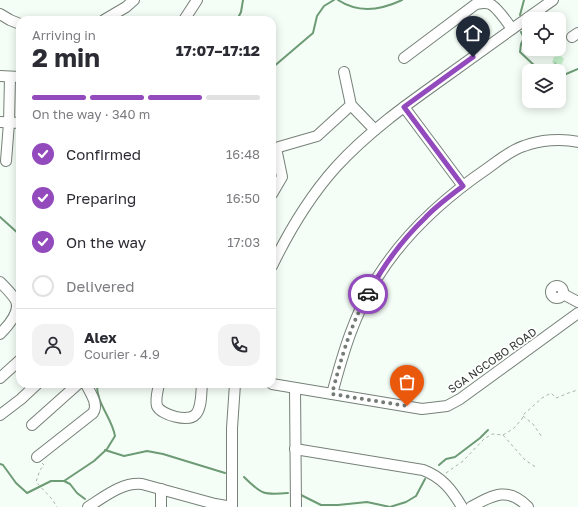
<!DOCTYPE html>
<meta charset="utf-8">
<style>
body{margin:0;font-family:"Golos Text",sans-serif;background:#f2f2f3;color:#2b2b33;height:100vh;display:flex;flex-direction:column;font-size:15px;white-space:nowrap}
*{box-sizing:border-box;margin:0}
p{font-size:13px;color:#7c7c81}
.icon{flex:none;width:22px;height:22px;fill:none;stroke:currentColor;stroke-width:2;stroke-linecap:round;stroke-linejoin:round}
.map{position:relative;flex:1;overflow:hidden}
.details{position:absolute;left:16px;top:16px;width:260px;height:372px;display:flex;flex-direction:column;background:#fff;border-radius:12px;box-shadow:0 2px 10px #0003}
.details>*{flex:none}
.buttons{position:absolute;left:522px;top:12px;display:grid;gap:8px}
.buttons a{display:grid;place-items:center;width:44px;height:44px;border-radius:8px;background:#fff;box-shadow:0 2px 10px #0003;font-size:20px}
.pin{position:absolute;display:grid;place-items:center;width:34px;height:34px;color:#fff;margin:-41px -17px;border-radius:50% 50% 50% 0;rotate:-45deg;box-shadow:0 0 4px #0007}
.pin .icon{rotate:45deg}
.courier{position:absolute;display:grid;place-items:center;width:40px;height:40px;margin:-20px;border:3px solid #924abc;border-radius:50%;background:#fff;color:#222;box-shadow:0 1px 5px #0007}
.head em{font-style:normal;font-weight:700}
.head div{display:flex;flex-direction:column-reverse}
.head{display:flex;align-items:center;justify-content:space-between;height:68px;padding:0 16px}
h1{font-size:26px;font-weight:700;line-height:30px}
.bar{display:grid;grid-template-columns:repeat(4,1fr);gap:6px 4px;align-content:center;height:48px;padding:0 16px}
.bar i{height:5px;border-radius:3px;background:#e1e1e2}
.bar .current{background:#924abc}
.bar p{grid-column:span 4}
.line{display:flex;align-items:center;gap:10px;padding:0 16px;border-top:1px solid #e1e1e2}
.line div{flex:1}
.round{display:grid;place-items:center;flex:none;width:42px;height:42px;border-radius:12px;background:#f2f2f3}
ol{padding:0 16px;list-style:none}
li{display:flex;align-items:center;gap:12px;height:44px}
li p{margin-inline-start:auto}
li .icon{padding:4px;border-radius:50%;background:#924abc;color:#fff;stroke-width:4}
li:last-child{color:#7c7c81}
li i{width:22px;height:22px;border:2px solid #e1e1e2;border-radius:50%}
.map>svg:first-child{display:block}
</style>
<div class="map">
<svg width="578" height="507" viewBox="0 0 578 507">
<defs>
<pattern id="forest-firs" width="22" height="20" patternUnits="userSpaceOnUse"><rect width="22" height="20" fill="#c4f2cb"/><path d="M5 1l3.5 6h-7zM16 11l3.5 6h-7z" fill="#a9d0af"/></pattern>
</defs>
<rect width="100%" height="100%" fill="#f5fef6"/>
<!-- forest -->
<path fill="url(#forest-firs)" d="M561 56 564 59 561 66 558 67 552 62 554 57Z"/>
<g fill="none" stroke-linecap="round" stroke-linejoin="round">
<!-- stream -->
<g stroke="#6d9b75" stroke-width="2">
<path d="M338 0C359 14 381 10 402 0"/>
<path d="M520 15 524 0"/>
<path d="M237 20 241 12 243 0"/>
<path d="M521 32 524 38 521 44 520 52 536 67 538 71"/>
<path d="M272 68 313 33 317 16 324 6 334 0"/>
<path d="M559 77 578 69"/>
<path d="M0 217 20 235"/>
<path d="M105 450 124 456 147 451 163 454 225 473"/>
<path d="M0 464 3 465 16 483 27 493 51 481H64L94 461 107 449 115 436C112 418 96 403 97 384"/>
<path d="M439 465 446 459 455 457 480 438 488 430"/>
<path d="M244 477C262 495 264 495 288 493"/>
<path d="M64 481 70 484 77 493 85 499"/>
<path d="M301 495 321 505H338L367 502 390 507"/>
<path d="M390 507 406 502 416 496 425 479"/>
</g>
<defs>
<g id="minor">
<path d="M0 14 10 20 20 24"/>
<path d="M104 20 126 7 134 0"/>
<path d="M184 20 197 0"/>
<path d="M572 37 578 33"/>
<path d="M404 58 476 4C481 3 486 2 490 4 497 7 507 22 512 29"/>
<path d="M344 72 351 105 375 130"/>
<path d="M0 76 20 77"/>
<path d="M404 107 463 186"/>
<path d="M0 122 20 123"/>
<path d="M272 149 317 136 351 105"/>
<path d="M6 161 9 123 10 77"/>
<path d="M272 194 282 177 276 148"/>
<path d="M272 266C290 229 309 197 336 167 368 132 406 105 444 78 480 52 516 26 553 0"/>
<path d="M0 282C5 287 11 293 15 299 22 310 8 326 0 334"/>
<circle cx="557" cy="292" r="6"/>
<path d="M563 294 578 302"/>
<path d="M0 378 20 360"/>
<path d="M159 384C158 390 155 399 157 406 161 415 189 423 196 414 202 407 201 393 202 384"/>
<path d="M272 384 422 409 447 406 460 399 578 313"/>
<path d="M295 388 296 507"/>
<path d="M332 394C343 353 354 315 377 278 405 233 444 198 488 168 499 160 511 150 524 146 539 140 562 138 578 142"/>
<path d="M0 415 21 399 37 384"/>
<path d="M32 425 78 384"/>
<path d="M295 449 423 470C442 477 452 490 462 507"/>
<path d="M37 457 93 413C99 404 90 393 86 384"/>
<path d="M161 489V507"/>
<path d="M88 507C104 497 122 482 142 484L215 504 232 507"/>
<path d="M232 507V428L235 384"/>
<path d="M471 507C493 495 508 486 528 507"/>
</g>
</defs>
<!-- minor casing -->
<use href="#minor" stroke="#768178" stroke-width="12"/>
<!-- path -->
<g stroke="#aab1ab" stroke-width="1" stroke-dasharray="3 3" stroke-linecap="butt">
<path d="M523 416 533 424 542 437"/>
<path d="M503 435 513 429 522 419 523 415 542 398 551 393 556 398 571 392 578 390"/>
<path d="M42 463 44 465 40 470 36 482 52 499 57 507"/>
<path d="M446 473 463 461 484 439 492 434 503 435 525 460 537 468"/>
</g>
<!-- minor -->
<use href="#minor" stroke="#fff" stroke-width="10"/>
</g>
<g fill="none" stroke-linecap="round" stroke-linejoin="round">
<!-- done -->
<path stroke="#747b75" stroke-width="4" stroke-dasharray="0 7.2" d="M368 294C350 326 341 359 332 394L407 406"/>
<!-- route -->
<path stroke="#924abc" stroke-width="5" d="M368 294C383 266 402 240 425 218 436 206 450 196 463 186L404 107 473 57"/>
</g>
<g text-anchor="middle" dominant-baseline="central" stroke-width="3.5" stroke-linejoin="round" paint-order="stroke">
<!-- street labels -->
<g font-size="11" fill="#2f3430" stroke="#fff">
<text transform="translate(492 360) rotate(-35)">SGA NGCOBO ROAD</text>
</g>
</g>
</svg>
<div class="buttons">
<a><svg class="icon" aria-label="locate" viewBox="0 0 24 24"><circle cx="12" cy="12" r="6"/><path d="M12 2v4M12 18v4M2 12h4M18 12h4"/></svg></a>
<a><svg class="icon" aria-label="layers" viewBox="0 0 24 24"><path d="M12 4l9 5-9 5-9-5zM3 14l9 5 9-5"/></svg></a>
</div>
<div class="pin" style="left:407px;top:406px;background:#ea580c"><svg class="icon" aria-label="bag" viewBox="0 0 24 24"><path d="M5 8h14l-1 12H6zM9 8a3 3 0 0 1 6 0"/></svg></div>
<div class="pin" style="left:473px;top:57px;background:#1f2937"><svg class="icon" aria-label="home" viewBox="0 0 24 24"><path d="M3 11l9-7 9 7M6 9v11h12V9"/></svg></div>
<div class="courier" style="left:368px;top:294px"><svg class="icon" aria-label="car" viewBox="0 0 24 24"><path d="M5 17H2v-5l4-1 3-4h7l3 4 3 1v5h-3M9 17h6M6 11h13"/><circle cx="7" cy="17" r="2"/><circle cx="17" cy="17" r="2"/></svg></div>
<section class="details">
<div class="head"><div><h1>2 min</h1><p>Arriving in</p></div><em>17:07–17:12</em></div>
<div class="bar"><i class="current"></i><i class="current"></i><i class="current"></i><i></i><p>On the way · 340 m</p></div>
<ol>
<li><svg class="icon" aria-label="check" viewBox="0 0 24 24"><path d="M5 12l5 5 9-10"/></svg>Confirmed<p>16:48</p></li>
<li><svg class="icon" aria-label="check" viewBox="0 0 24 24"><path d="M5 12l5 5 9-10"/></svg>Preparing<p>16:50</p></li>
<li><svg class="icon" aria-label="check" viewBox="0 0 24 24"><path d="M5 12l5 5 9-10"/></svg>On the way<p>17:03</p></li>
<li><i></i>Delivered</li>
</ol>
<div class="line" style="height:72px"><a class="round"><svg class="icon" aria-label="person" viewBox="0 0 24 24"><circle cx="12" cy="8" r="4"/><path d="M4 21q1-7 8-7t8 7"/></svg></a><div><b>Alex</b><p>Courier · 4.9</p></div><a class="round"><svg class="icon" aria-label="phone" viewBox="0 0 24 24"><path d="M5 4h4l2 5-3 2q2 4 5 5l2-3 5 2v4C11 20 4 13 5 4z"/></svg></a></div>
</section>
</div>
